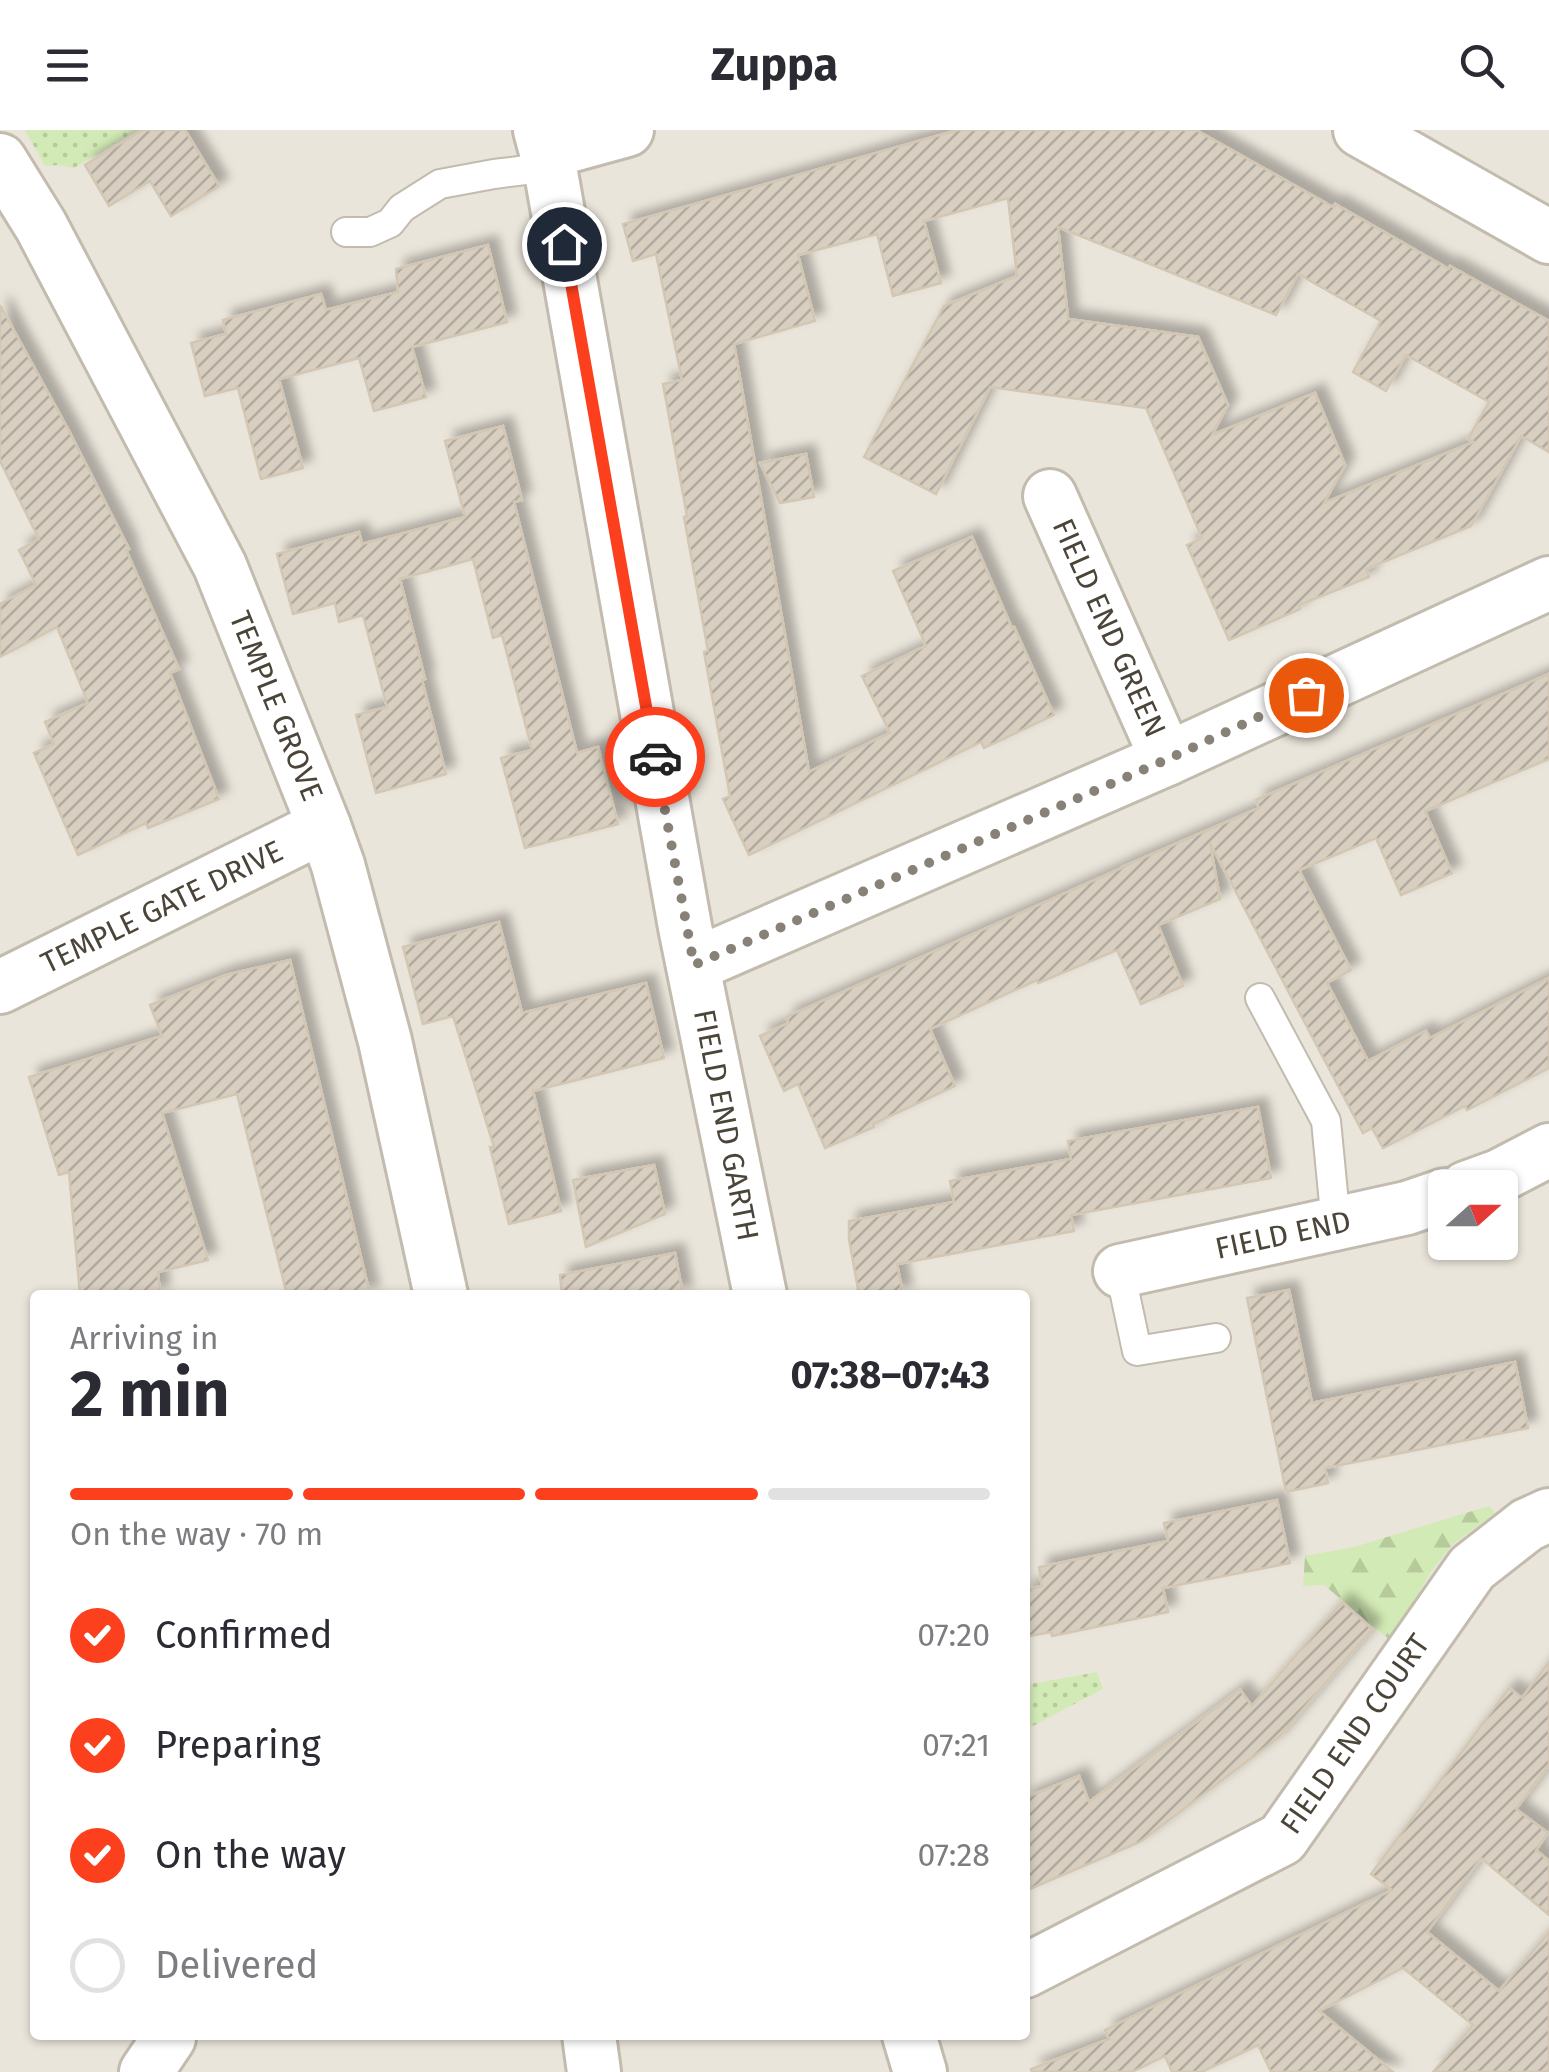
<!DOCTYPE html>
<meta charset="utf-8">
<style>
body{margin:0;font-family:"Fira Sans",sans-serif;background:#f2f2f3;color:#2b2b33;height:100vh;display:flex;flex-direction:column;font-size:38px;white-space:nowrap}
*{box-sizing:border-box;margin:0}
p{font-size:32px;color:#7c7c81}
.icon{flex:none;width:55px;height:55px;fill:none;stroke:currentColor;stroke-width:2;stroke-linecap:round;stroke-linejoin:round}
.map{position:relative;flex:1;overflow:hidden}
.drawer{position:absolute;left:30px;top:1160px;width:1000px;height:750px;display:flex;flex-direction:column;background:#fff;border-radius:10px;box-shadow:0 2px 8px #0004}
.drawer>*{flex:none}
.needle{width:65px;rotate:69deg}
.controls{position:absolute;left:1428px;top:1040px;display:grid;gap:20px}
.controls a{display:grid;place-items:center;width:90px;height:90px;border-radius:10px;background:#fff;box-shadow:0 2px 8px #0004;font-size:50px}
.pin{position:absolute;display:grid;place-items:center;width:85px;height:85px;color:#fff;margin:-42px;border:5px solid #fff;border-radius:50%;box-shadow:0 2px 10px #0007}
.courier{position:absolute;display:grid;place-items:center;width:100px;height:100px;margin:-50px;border:8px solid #fc3f1d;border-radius:50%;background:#fff;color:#222;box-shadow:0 2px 12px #0007}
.overview em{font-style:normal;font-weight:700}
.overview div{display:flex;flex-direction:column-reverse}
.overview{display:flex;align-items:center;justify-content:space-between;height:170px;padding:0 40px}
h1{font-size:65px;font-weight:700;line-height:75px}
.bar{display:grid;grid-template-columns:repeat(4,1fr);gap:15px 10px;align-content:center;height:120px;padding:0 40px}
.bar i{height:12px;border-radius:8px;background:#e1e1e2}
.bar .selected{background:#fc3f1d}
.bar p{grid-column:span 4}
ol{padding:0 40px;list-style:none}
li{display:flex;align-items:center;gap:30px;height:110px}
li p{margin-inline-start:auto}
li .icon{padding:10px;border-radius:50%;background:#fc3f1d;color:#fff;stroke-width:4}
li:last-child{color:#7c7c81}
li i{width:55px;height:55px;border:5px solid #e1e1e2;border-radius:50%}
header{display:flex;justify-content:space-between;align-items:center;height:130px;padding:0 40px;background:#fff;font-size:45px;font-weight:700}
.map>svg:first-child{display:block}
</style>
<header><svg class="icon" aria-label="menu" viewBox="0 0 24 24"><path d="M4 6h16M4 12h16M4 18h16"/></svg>Zuppa<svg class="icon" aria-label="search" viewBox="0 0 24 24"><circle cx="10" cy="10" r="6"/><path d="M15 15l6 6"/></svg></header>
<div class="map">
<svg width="1549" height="1942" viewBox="0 0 1549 1942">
<defs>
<pattern id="grass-dots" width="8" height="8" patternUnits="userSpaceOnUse" patternTransform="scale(2.5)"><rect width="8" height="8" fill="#d2eab5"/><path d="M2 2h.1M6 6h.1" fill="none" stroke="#b6ca9c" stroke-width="1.8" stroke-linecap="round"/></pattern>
<pattern id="forest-firs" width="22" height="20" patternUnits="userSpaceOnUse" patternTransform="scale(2.5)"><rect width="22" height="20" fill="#d2eab5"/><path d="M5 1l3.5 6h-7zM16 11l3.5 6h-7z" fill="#b6ca9c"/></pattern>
<pattern id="building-hatch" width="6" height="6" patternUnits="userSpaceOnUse" patternTransform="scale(2.5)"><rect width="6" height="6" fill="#d8cfc1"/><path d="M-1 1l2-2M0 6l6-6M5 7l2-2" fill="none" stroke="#b1aa9e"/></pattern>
<filter id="shadow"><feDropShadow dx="9" dy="-9" stdDeviation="5" flood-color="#0004"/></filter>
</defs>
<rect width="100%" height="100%" fill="#f6f3ec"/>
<!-- residential -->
<path fill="#eae5da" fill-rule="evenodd" d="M0 0H1549V1942H0ZM1445 1058H1500V1112H1445ZM35 1165H1025V1905H35Z"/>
<!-- grass -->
<g fill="url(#grass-dots)">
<path d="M25 0H137L74 38 58 35 45 36Z"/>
<path d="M1097 1542 1103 1559 1025 1600V1555Z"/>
</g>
<!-- forest -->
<path fill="url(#forest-firs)" d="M1489 1376 1495 1383 1452 1415 1430 1443 1391 1511 1324 1455 1303 1456 1305 1426 1354 1417Z"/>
<!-- building -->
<g fill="url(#building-hatch)" stroke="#d3c7b4" stroke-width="2.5" fill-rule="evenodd" filter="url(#shadow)">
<path d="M143 0H185L219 56 171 86 150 51 109 76 85 35Z"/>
<path d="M958 0H1196L1333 77 1335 74 1449 139 1450 136 1549 191V322L1521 306 1471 396 1366 439 1369 447 1299 475 1300 479 1229 510 1187 415 1202 408 1146 278 990 257 936 364 864 327 944 176 1017 146 1008 68 924 91 941 153 893 166 877 104 798 125 815 191 734 214 809 642 890 603 862 546 926 516 893 441 972 407 1012 498 1014 497 1054 585 984 618 981 612 749 725 723 669 730 666 704 522 708 521 684 387 687 386 663 254 682 250 656 124 633 131 623 94ZM1058 97 1276 185 1298 144 1381 191 1353 242 1386 261 1406 225 1489 272 1468 309 1474 312 1324 373 1345 335 1315 263 1212 305 1228 275 1198 207 1068 189Z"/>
<path d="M488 115 507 192 412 217 426 267 374 281 359 228 279 249 303 338 261 349 238 258 205 266 191 213 226 204 223 190 321 164 326 180 398 162 396 139Z"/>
<path d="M0 175 69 301 129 419 126 420 179 539 170 543 219 669 148 698 146 693 78 725 34 623 54 614 45 592 88 573 57 497 0 527V474L36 455 19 420 39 409 0 331Z"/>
<path d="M503 296 522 370 514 372 577 623 598 617 618 694 525 718 501 628 532 620 502 505 493 508 473 429 400 449 425 549 422 550 446 644 376 663 356 585 387 577 363 485 339 492 335 473 293 484 277 424 359 402 362 414 465 387 445 311Z"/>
<path d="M806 324 814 367 780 373 760 333Z"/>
<path d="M1549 544V629L1425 681 1452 743 1401 765 1376 708 1299 740 1351 840 1327 853 1368 931 1426 901 1430 908 1549 848V938L1467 980 1465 976 1383 1018 1372 998 1363 1003 1210 713 1220 769 1158 795 1183 856 1141 874 1117 820 1038 853 1037 850 930 899 955 956 873 994 874 997 825 1018 798 954 784 961 760 906 789 893 786 887 1122 738V737L1259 678 1256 670Z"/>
<path d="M499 792 522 883 646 853 664 928 533 961 561 1081 509 1094 490 1017H494L453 886 423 894 403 817Z"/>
<path d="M290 830 370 1165H287L237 964 162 983 208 1130 158 1142 160 1165H80L69 1042 59 1045 29 947 162 906 150 875 226 845Z"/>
<path d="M1258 977 1271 1048 1071 1085 1074 1101 897 1134 903 1165H859L849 1109V1091L954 1072 950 1051 1071 1029 1068 1011Z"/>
<path d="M654 1035 665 1084 586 1117 573 1050Z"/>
<path d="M675 1123 683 1165H562L560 1145Z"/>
<path d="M1289 1160 1312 1273 1515 1232 1528 1298 1325 1338 1328 1353 1286 1362 1247 1168Z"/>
<path d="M1277 1370 1290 1433 1163 1458 1168 1482 1052 1506 1051 1502 1025 1507V1460L1042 1456 1039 1437 1168 1411 1164 1393Z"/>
<path d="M1342 1472 1372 1499 1278 1608 1140 1712 1025 1761V1668L1079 1646 1089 1672 1240 1560 1252 1576Z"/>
<path d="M1549 1532V1635L1516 1679 1548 1703 1536 1720 1549 1731V1785L1481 1728 1427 1802 1499 1861 1549 1802V1942H1433L1473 1895 1403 1838 1319 1881 1393 1942H1271L1258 1915 1202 1942H1172L1165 1926 1132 1942H1032L1031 1939 1109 1909 1105 1900 1392 1760 1371 1744 1509 1558 1522 1568Z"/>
</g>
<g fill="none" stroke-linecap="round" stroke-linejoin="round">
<defs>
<g id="service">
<path d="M346 102H370L390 93 402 78 440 54 494 44 550 37"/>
<path d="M1260 868 1326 991 1336 1094"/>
<path d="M1120 1141 1137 1221 1216 1208"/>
</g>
<g id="minor">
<path d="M540 0 550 37 685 797 760 1165"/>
<path d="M1360 0 1549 107"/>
<path d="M547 22 627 0"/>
<path d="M0 30 41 96 220 436 324 696 338 735 385 911 441 1165"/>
<path d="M1050 366 1167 629"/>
<path d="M694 835 1167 629 1549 453"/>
<path d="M0 857 324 696"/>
<path d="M1466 1058 1499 1046 1549 1020"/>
<path d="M1120 1141 1407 1078 1445 1065"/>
<path d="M1025 1841 1282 1709 1472 1438 1527 1395 1549 1385"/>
<path d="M589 1905 594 1942"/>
<path d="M909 1905 920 1942"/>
<path d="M146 1942 169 1908"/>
</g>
</defs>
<!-- service casing -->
<use href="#service" stroke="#c2bbae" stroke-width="32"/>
<!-- minor casing -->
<use href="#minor" stroke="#c2bbae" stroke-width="58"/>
<!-- service -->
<use href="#service" stroke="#fff" stroke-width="28"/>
<!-- minor -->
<use href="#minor" stroke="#fff" stroke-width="52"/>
</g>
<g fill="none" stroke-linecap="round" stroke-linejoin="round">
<!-- done -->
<path stroke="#878178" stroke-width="10" stroke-dasharray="0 18" d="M655 627 694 835 1168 629 1306 565"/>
<!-- route -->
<path stroke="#fc3f1d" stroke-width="12" d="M564 114 655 627"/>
</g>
<g text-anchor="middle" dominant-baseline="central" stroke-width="9" stroke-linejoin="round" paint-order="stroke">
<!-- street labels -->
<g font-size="30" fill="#4b4439" stroke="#fff">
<text transform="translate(1109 498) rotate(66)">FIELD END GREEN</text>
<text transform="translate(276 576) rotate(68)">TEMPLE GROVE</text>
<text transform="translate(162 777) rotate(-26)">TEMPLE GATE DRIVE</text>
<text transform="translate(726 995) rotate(79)">FIELD END GARTH</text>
<text transform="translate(1283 1105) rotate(-12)">FIELD END</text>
<text transform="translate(1355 1604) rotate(-55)">FIELD END COURT</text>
</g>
</g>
</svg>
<div class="controls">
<a><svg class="needle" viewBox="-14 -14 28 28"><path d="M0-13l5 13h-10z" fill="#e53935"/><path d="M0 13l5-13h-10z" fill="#7c7c81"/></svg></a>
</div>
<div class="pin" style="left:1306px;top:565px;background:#ea580c"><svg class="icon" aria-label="bag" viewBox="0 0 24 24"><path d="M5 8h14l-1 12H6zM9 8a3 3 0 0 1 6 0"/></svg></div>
<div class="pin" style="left:564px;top:114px;background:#1f2937"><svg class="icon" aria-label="home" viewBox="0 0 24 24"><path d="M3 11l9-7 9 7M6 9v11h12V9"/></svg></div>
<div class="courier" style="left:655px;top:627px"><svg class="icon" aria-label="car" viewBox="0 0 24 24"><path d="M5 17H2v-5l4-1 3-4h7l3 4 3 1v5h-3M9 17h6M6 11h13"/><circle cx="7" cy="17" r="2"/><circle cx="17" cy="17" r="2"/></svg></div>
<section class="drawer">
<div class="overview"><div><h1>2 min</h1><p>Arriving in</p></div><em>07:38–07:43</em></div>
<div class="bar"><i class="selected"></i><i class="selected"></i><i class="selected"></i><i></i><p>On the way · 70 m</p></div>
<ol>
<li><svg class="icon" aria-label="check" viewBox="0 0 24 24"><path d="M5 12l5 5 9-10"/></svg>Confirmed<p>07:20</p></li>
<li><svg class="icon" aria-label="check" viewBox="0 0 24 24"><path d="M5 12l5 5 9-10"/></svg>Preparing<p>07:21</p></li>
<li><svg class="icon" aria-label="check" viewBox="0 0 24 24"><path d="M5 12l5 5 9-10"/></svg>On the way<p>07:28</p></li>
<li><i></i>Delivered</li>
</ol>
</section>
</div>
